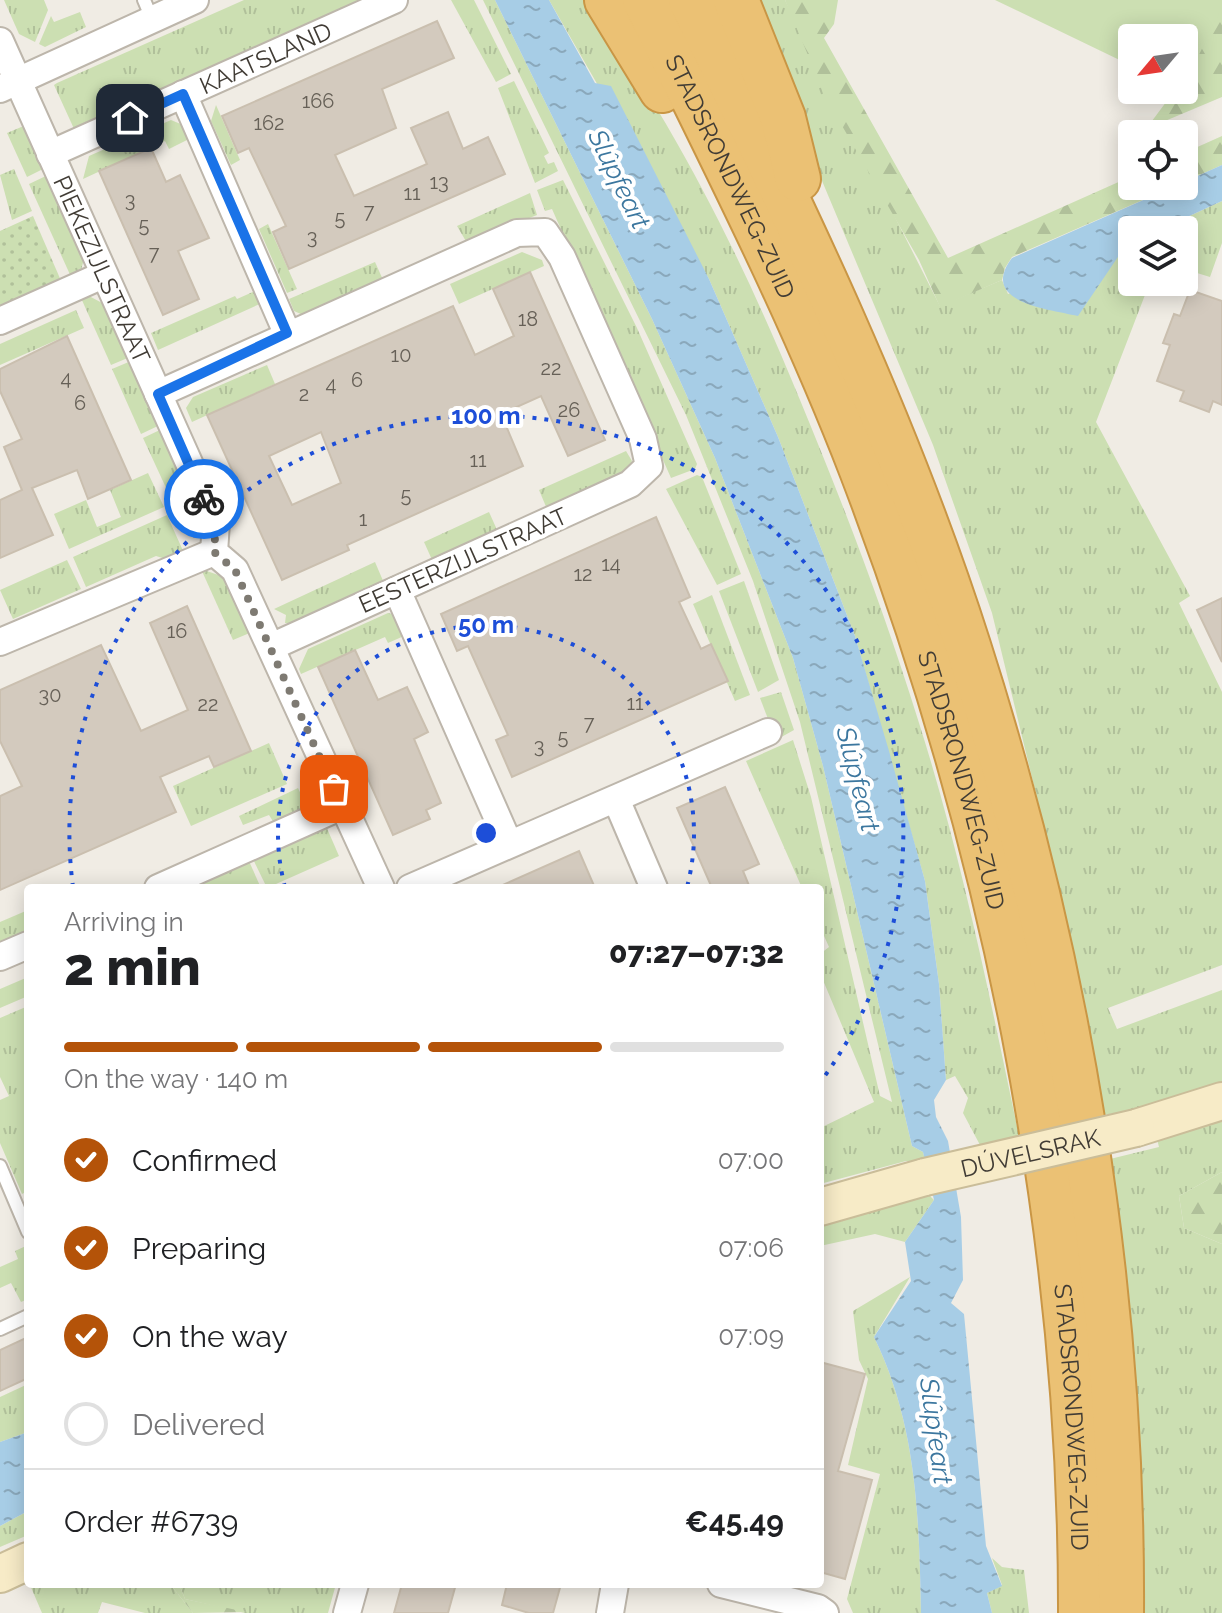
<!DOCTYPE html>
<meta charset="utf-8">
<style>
body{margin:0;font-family:Raleway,sans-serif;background:#f2f2f2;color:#202124;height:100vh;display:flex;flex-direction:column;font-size:30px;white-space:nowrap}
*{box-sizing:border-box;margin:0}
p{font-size:26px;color:#757577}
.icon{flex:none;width:44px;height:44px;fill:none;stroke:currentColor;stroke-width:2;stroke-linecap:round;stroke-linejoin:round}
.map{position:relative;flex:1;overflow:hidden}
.sheet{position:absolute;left:24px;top:884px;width:800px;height:704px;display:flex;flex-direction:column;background:#fff;border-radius:8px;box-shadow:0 4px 20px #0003}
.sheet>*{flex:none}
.needle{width:52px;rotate:241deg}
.tools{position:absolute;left:1118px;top:24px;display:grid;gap:16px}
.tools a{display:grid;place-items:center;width:80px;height:80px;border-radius:8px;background:#fff;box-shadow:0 4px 20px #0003;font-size:40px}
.pin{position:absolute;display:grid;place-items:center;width:68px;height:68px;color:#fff;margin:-34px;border-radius:16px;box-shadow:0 4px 12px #0006}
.courier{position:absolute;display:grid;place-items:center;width:80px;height:80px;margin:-40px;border:6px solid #1a73e8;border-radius:50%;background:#fff;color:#222;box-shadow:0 2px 10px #0007}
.summary em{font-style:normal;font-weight:800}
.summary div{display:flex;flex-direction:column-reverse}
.summary{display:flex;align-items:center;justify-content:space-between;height:136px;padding:0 40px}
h1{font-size:52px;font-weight:800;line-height:60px}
.bar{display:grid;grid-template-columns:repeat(4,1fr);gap:12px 8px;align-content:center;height:96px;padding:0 40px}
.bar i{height:10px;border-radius:6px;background:#e0e0e0}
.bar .on{background:#b45309}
.bar p{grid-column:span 4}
.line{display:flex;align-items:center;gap:20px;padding:0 40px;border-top:2px solid #e0e0e0}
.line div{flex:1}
ol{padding:0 40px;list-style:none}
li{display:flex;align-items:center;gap:24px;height:88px}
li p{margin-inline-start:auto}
li .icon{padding:8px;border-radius:50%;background:#b45309;color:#fff;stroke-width:4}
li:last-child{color:#757577}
li i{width:44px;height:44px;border:4px solid #e0e0e0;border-radius:50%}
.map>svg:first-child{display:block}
</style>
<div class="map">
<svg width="1222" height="1613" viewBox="0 0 1222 1613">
<defs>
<pattern id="grass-tufts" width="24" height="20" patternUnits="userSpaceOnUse" patternTransform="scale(2)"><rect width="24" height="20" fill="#ccdfb2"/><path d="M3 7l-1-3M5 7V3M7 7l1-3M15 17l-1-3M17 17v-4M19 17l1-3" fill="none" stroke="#b0c09a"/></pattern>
<pattern id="forest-firs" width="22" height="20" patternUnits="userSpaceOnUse" patternTransform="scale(2)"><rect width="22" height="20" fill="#ccdfb2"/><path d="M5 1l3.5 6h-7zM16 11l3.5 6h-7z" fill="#b0c09a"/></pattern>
<pattern id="park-dots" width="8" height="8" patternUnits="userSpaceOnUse" patternTransform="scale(2)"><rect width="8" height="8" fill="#ccdfb2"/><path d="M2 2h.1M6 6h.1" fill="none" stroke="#b0c09a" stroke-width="1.8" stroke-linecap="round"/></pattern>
<pattern id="water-ripples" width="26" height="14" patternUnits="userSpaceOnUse" patternTransform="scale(2)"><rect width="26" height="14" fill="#a7cde6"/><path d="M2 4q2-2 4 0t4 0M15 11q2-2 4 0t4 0" fill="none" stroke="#8aa8bb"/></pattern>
</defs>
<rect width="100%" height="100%" fill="#f0ece4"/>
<!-- grass -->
<g fill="url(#grass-tufts)">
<path d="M4 0H44L48 10 35 42 19 34Z"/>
<path d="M244 0H364L75 131 54 85 57 83Z"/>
<path d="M451 0H474L511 74 496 82Z"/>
<path d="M483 0H495L652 319 715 458 793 658 823 766 912 1146 923 1152 926 1164 906 1161 820 1184V1128L874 1102 820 973V954L829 947 820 927V888H802L746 761 793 740 811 797 880 1096 892 1102 800 722 753 581 686 415Z"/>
<path d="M549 0H584C675 122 742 259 800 400 844 506 885 613 919 723 962 858 990 998 1019 1136L980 1145 963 1113 968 1098 955 1076 946 1080 939 984 925 881 855 636 778 437 709 279Z"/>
<path d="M746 0H785L940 306 1002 280 1008 294 1132 243V282H1150L1096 422 1190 596 1179 603 1222 692V965L1108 1008 1117 1029 1222 990V1082L1149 1107 1104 1115 1070 934 992 613 933 445Z"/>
<path d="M80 12 86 27 45 47 39 44 51 16 54 22Z"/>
<path d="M514 81 549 153 544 156 548 164 554 162 558 171 535 183 498 88Z"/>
<path d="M216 105 240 160 231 165 211 121Z"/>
<path d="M171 120 183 125 189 139 169 149 165 141 83 179 89 156Z"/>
<path d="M26 125 45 168 27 177 7 133Z"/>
<path d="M14 169 32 211 12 220 0 175Z"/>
<path d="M48 175 84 259 81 270 72 279 29 184Z"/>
<path d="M563 180 637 328 697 464 695 469 671 478 552 209 545 211 537 190Z"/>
<path d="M530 193 537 215 467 243 457 226Z"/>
<path d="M1222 201V243L1210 277 1184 269V230H1159Z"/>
<path d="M268 224 297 289 287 293 259 229Z"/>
<path d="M522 252 542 260 544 266 459 304 450 284Z"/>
<path d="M375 262 384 282 303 315 294 311 289 299Z"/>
<path d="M255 291 262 303 158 350 151 333 235 296 237 299Z"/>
<path d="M89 296 104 304 130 357 111 365 81 298Z"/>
<path d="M76 310 84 328 0 365V344Z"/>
<path d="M131 361 160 425 141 434 112 369Z"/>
<path d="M267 365 275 384 192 422 186 408 193 397Z"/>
<path d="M162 429 192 495 173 503 143 438Z"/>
<path d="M626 451 632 461 626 476 547 509 539 490Z"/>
<path d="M148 473 164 507 69 549 54 514 86 500 97 527 121 517 110 490Z"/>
<path d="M697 475 702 477 741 574 717 585 666 489Z"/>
<path d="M489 512 498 532 433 562 424 542Z"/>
<path d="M167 515 184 553 169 560 156 556 86 587 73 557Z"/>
<path d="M67 560 81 589 13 619 0 590Z"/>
<path d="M375 562 384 583 293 623H285L286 615 274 609Z"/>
<path d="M201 569 227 578 252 632 233 640Z"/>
<path d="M744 581 779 680 758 692 719 591Z"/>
<path d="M712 595 750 695 735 701 693 604Z"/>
<path d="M388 613 396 615 404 636 388 643 385 637 301 674 299 669 308 649Z"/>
<path d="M781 692 794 730 776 740 760 698Z"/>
<path d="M269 743 287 784 191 826 173 786Z"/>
<path d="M298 788 308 809 274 823 269 815 243 825 239 816Z"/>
<path d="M326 826 339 856 267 888 252 857Z"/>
<path d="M248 859 261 888H182Z"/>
<path d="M28 910V933L0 946V922Z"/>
<path d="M28 977V996L0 1008V989Z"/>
<path d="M28 1006V1191L22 1194 0 1143V1100L9 1096 0 1077V1018Z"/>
<path d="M1222 1118V1172L1179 1196 1184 1228 1222 1244V1613H1143C1145 1461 1128 1309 1110 1159L1159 1147 1157 1139Z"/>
<path d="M925 1191 934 1200 905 1242 875 1234 820 1246V1220Z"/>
<path d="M28 1245V1299L21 1302 11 1283 0 1288V1267L18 1259 15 1251Z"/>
<path d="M910 1277 874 1337C917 1425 919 1516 921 1613H853L847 1599 880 1474 848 1465 868 1379 859 1360 853 1311Z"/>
<path d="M28 1384V1432L0 1442V1397Z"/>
<path d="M28 1511V1535L0 1547V1526Z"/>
<path d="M992 1558 1002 1567 1024 1570 1029 1613H992L987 1593 1002 1585Z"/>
<path d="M170 1584 193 1613H145L102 1602 98 1613H42L30 1585Z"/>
<path d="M179 1584H336L328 1613H245L185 1599Z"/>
</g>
<!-- forest -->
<g fill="url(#forest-firs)">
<path d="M785 0H838L834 24 824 38 948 258 1132 176V186H1175L1012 257 1005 268 1002 280 940 307 919 260 825 96Z"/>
<path d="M1222 0V97L1146 129 1175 90H1184V76Z"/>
<path d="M1222 136V165L1184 182V153Z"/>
<path d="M1222 1172V1244L1184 1228 1179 1196Z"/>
<path d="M170 1584H179L185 1599 246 1612 193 1613Z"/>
</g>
<!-- park -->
<path fill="url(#park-dots)" d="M33 216 62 283 0 310V231Z"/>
<!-- garden -->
<path fill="#ccdfb2" d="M995 0H1222V7L1184 86V38H1132V66Z"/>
<!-- water -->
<g fill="url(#water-ripples)">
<path d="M495 0H549L595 83 611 86 709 279 778 437 855 636 889 751 925 881 939 984 946 1080 934 1100 936 1117 948 1141 961 1217 963 1280 951 1303 964 1314 986 1546 1002 1586 987 1593 992 1613H921C919 1516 917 1425 874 1337L911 1281 905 1242 934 1200 923 1152 912 1146 823 766 793 658 715 458 652 319Z"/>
<path d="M1222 165V201L1159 230H1132V243L1126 245 1078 316C1049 309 978 303 1012 258L1175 186H1184V182Z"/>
<path d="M28 1432V1511L0 1526V1442Z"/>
</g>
<!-- building -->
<g fill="#d3cabe" stroke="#cabfaf" stroke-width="2" fill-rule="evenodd">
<path d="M437 21 454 58 382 89 396 128 335 155 354 196 427 164 411 128 448 112 463 149 488 137 505 174 289 269 273 232 286 226 249 148 238 153 222 116Z"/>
<path d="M151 148 166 182 180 175 209 238 178 251 199 299 163 315 99 171Z"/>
<path d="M530 272 605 440 568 456 541 396 501 414 523 466 347 545 349 550 282 580 207 415 453 306 475 355 514 336 493 289ZM321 432 341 483 292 505 269 456Z"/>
<path d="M1190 290 1222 301V405L1213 401 1209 412 1180 401 1184 391 1157 381 1170 345 1163 343 1174 314 1180 316Z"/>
<path d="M67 336 131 480 88 499 77 470 32 488 53 535 0 558V500L22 490 4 447 22 439 0 391V369Z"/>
<path d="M656 517 690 597 679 602 701 649 711 644 728 681 512 777 496 740 508 735 468 646 457 651 441 614Z"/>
<path d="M1222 598V662L1197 610Z"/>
<path d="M187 606 251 751 214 767 209 756 160 777 176 812 0 890V796L22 786 0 741V690L101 645 141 731 188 710 150 623Z"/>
<path d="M355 650 378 700 407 687 428 732 414 739 441 803 426 810 430 819 393 835 318 667Z"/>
<path d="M725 787 759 864 743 871 750 888H712L677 808Z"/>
<path d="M579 851 595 888H496Z"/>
<path d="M28 1337V1378L0 1391V1350Z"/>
<path d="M820 1362 865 1374 838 1471 872 1480 845 1579 820 1572Z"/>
<path d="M402 1584H456L448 1613H394Z"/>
<path d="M507 1584H561L553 1613H529L502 1605Z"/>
</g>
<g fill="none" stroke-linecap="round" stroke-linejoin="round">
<defs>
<g id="lane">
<path d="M144 0 152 19"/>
<path d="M0 1166 28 1232"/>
<path d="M0 1329 28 1316"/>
</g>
<g id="street">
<path id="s1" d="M0 41 216 523 214 552 235 570 381 888"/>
<path d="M0 89 195 0"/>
<path d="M183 94 287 333"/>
<path id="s2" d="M50 154 394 0"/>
<path d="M0 321 103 275"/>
<path d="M158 394 517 233 545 232 562 257 643 439 649 466 630 484 271 647"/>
<path d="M397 590 509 844"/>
<path d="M0 642 214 552"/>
<path d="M616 799 654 888"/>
<path d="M158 888 342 806"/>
<path d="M410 888 768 732"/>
<path d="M0 957 28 945"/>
<path d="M721 1584 818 1608 825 1613"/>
<path d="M347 1613 355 1584"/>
<path d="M610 1613 615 1584"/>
</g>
<g id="secondary">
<path d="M1136 1128 1222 1101"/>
<path d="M820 1207 925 1177"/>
<path d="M0 1574 28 1561"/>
</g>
<g id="highway">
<path d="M607 0 662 90"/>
<path id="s3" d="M645 0C721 155 800 309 862 470 1001 833 1082 1223 1081 1613"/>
<path d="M691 0C794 210 897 423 968 646 1068 958 1123 1285 1121 1613"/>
<path d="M736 0 783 118 798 179"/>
</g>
</defs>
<!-- lane casing -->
<use href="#lane" stroke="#bdb6ab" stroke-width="16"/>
<!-- street casing -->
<use href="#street" stroke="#bdb6ab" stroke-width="30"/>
<!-- secondary casing -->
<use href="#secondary" stroke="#cabd99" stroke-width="40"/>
<!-- highway casing -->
<use href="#highway" stroke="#c99645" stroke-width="48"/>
<!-- lane -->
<use href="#lane" stroke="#fff" stroke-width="12"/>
<!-- street -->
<use href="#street" stroke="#fff" stroke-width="26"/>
<!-- secondary -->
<use href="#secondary" stroke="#f7ebc7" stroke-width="36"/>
<!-- highway -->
<use href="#highway" stroke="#ebc174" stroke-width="44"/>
<defs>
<g id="secondary-bridge">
<path id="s4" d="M925 1177 1136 1128"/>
</g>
</defs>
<!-- secondary-bridge casing -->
<use href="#secondary-bridge" stroke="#cabd99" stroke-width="40" stroke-linecap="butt"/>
<!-- secondary-bridge -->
<use href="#secondary-bridge" stroke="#f7ebc7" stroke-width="36"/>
</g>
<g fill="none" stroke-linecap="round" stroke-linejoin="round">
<!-- done -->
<path stroke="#7e7a72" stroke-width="8" stroke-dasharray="0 14.4" d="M204 499 216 523 214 552 235 570 334 789"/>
<!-- route -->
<path stroke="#1a73e8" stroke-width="10" d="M130 118 183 94 287 333 158 394 204 499"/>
</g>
<!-- distance rings -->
<g fill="none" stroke="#1d4ed8" stroke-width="4" stroke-dasharray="4 8">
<path d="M285 887A208 208 0 1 1 687 887"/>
<path d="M73 887A417 417 0 1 1 821 1081"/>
</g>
<g text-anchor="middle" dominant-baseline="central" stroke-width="8" stroke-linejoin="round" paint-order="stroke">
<!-- number labels -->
<g font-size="20" fill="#666057">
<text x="318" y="101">166</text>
<text x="269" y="123">162</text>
<text x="439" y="182">13</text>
<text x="412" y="193">11</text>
<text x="130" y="200">3</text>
<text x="369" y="211">7</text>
<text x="340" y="218">5</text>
<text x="144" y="225">5</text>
<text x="312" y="237">3</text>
<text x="154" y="253">7</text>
<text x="528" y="319">18</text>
<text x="401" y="355">10</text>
<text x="551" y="368">22</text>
<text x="66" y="378">4</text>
<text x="357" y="380">6</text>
<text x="331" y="384">4</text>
<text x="304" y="394">2</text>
<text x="80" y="403">6</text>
<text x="569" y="410">26</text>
<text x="478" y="460">11</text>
<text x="406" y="495">5</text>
<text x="363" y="519">1</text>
<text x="611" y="564">14</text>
<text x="583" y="574">12</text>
<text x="177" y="631">16</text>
<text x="50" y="695">30</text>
<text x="635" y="703">11</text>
<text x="208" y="704">22</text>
<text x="589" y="723">7</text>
<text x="563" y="737">5</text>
<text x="539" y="746">3</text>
</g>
<!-- street labels -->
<g font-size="24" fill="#413c35" stroke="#fff">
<text stroke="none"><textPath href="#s2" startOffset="236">KAATSLAND</textPath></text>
<text stroke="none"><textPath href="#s3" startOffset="196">STADSRONDWEG-ZUID</textPath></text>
<text stroke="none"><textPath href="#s1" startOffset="250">PIEKEZIJLSTRAAT</textPath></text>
<text transform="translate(463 560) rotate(-24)">EESTERZIJLSTRAAT</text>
<text stroke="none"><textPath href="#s3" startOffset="844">STADSRONDWEG-ZUID</textPath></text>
<text stroke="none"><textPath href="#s4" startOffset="108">DÚVELSRAK</textPath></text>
<text stroke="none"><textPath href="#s3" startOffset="1492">STADSRONDWEG-ZUID</textPath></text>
</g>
<!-- water labels -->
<g font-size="26" font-style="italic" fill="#3c779f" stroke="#fff">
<text transform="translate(619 179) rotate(64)">Slûpfeart</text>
<text transform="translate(858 779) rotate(76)">Slûpfeart</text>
<text transform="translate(936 1431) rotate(82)">Slûpfeart</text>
</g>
</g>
<circle cx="486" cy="833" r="12" fill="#1d4ed8" stroke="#fff" stroke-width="4"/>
<g font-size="24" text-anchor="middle" font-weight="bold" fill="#1d4ed8" stroke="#fff" stroke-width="8" stroke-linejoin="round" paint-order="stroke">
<text x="486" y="424">100 m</text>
<text x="486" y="633">50 m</text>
</g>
</svg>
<div class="tools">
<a><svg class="needle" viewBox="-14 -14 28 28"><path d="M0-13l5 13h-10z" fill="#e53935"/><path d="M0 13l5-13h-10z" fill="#757577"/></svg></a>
<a><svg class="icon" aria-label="locate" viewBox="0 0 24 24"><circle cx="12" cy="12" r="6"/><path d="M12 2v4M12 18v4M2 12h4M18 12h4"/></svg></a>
<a><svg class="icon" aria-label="layers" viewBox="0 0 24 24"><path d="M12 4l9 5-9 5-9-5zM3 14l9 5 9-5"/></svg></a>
</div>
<div class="pin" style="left:334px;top:789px;background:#ea580c"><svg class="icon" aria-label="bag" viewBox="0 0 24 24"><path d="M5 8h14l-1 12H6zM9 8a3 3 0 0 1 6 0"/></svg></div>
<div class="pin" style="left:130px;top:118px;background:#1f2937"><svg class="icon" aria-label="home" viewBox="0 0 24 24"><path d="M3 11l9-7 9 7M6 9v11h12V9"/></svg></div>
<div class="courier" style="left:204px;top:499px"><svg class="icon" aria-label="bike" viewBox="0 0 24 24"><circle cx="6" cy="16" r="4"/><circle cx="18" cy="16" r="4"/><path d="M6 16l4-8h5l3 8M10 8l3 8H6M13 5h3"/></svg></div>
<section class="sheet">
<div class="summary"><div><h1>2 min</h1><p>Arriving in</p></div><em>07:27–07:32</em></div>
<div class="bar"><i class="on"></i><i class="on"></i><i class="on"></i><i></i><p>On the way · 140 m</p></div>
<ol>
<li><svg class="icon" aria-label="check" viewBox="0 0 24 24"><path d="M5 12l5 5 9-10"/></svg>Confirmed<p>07:00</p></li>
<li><svg class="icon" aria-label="check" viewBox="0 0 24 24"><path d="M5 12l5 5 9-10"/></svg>Preparing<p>07:06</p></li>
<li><svg class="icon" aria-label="check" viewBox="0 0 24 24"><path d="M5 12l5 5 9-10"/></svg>On the way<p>07:09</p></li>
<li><i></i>Delivered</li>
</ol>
<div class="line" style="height:104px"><div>Order #6739</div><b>€45.49</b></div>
</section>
</div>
